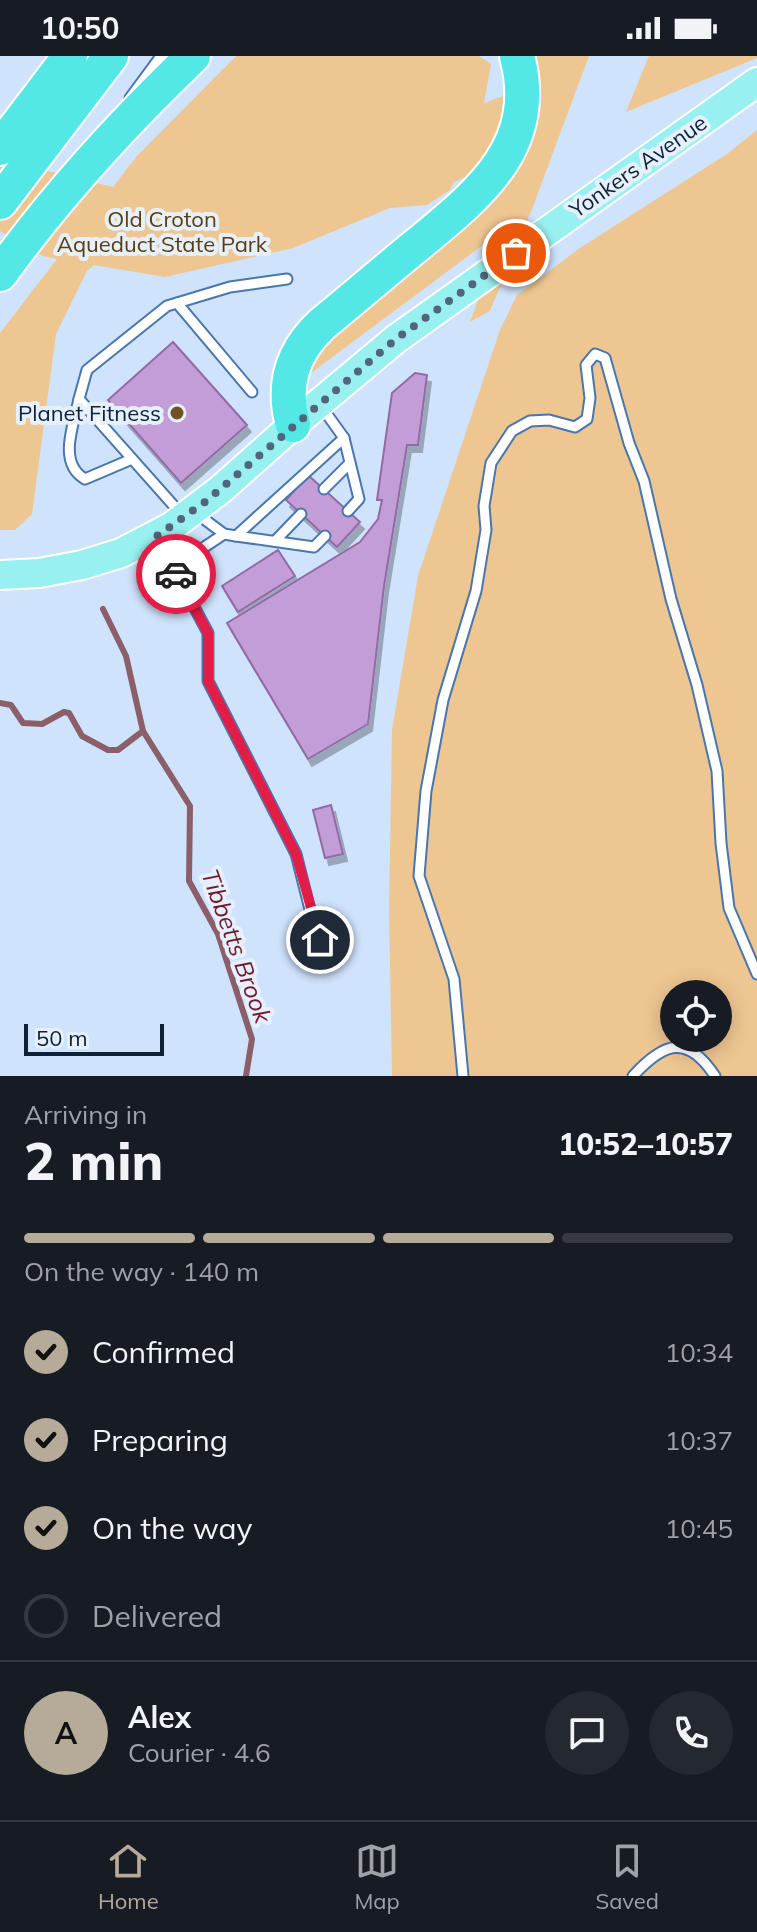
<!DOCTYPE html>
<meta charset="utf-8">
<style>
body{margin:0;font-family:Mulish,sans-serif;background:#242831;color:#f1f3f6;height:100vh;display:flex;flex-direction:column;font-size:30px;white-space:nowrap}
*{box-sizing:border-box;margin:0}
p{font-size:26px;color:#9ea1a6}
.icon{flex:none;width:44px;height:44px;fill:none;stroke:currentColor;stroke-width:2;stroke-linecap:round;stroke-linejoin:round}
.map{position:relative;height:1020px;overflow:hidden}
.sheet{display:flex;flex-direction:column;background:#171b24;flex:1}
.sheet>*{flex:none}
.controls{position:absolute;left:660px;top:924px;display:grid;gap:16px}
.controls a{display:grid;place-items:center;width:72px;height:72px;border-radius:50%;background:#171b24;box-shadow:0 4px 20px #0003;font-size:40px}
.scale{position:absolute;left:24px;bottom:20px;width:140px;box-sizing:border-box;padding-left:8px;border:4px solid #0e2137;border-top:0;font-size:22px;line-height:28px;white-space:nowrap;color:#0e2137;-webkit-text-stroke:6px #e6f0fc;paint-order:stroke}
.pin{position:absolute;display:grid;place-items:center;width:68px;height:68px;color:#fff;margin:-34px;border:4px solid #fff;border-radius:50%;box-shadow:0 2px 8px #0007}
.courier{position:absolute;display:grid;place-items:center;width:80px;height:80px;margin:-40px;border:6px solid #e11d48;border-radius:50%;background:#fff;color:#222;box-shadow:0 2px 10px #0007}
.summary em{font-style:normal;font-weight:800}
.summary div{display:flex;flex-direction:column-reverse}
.summary{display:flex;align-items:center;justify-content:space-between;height:136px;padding:0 24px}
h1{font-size:52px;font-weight:800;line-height:60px}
.bar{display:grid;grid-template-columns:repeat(4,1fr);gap:12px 8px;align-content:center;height:96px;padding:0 24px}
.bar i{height:10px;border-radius:6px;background:#363941}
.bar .current{background:#b6aa98}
.bar p{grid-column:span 4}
.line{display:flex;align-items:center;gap:20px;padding:0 24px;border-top:2px solid #363941}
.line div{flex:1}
.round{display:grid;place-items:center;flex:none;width:84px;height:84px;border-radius:42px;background:#242831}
ol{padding:0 24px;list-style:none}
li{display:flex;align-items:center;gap:24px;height:88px}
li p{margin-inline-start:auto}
li .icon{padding:8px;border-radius:50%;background:#b6aa98;color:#111;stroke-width:4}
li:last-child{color:#9ea1a6}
li i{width:44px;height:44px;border:4px solid #363941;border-radius:50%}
.status{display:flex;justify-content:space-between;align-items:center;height:56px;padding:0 40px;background:#171b24;direction:ltr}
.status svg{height:22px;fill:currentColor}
.menu{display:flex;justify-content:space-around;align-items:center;height:112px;border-top:2px solid #363941;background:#171b24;font-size:22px;color:#9ea1a6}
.menu a{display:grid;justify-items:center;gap:4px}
.menu .current{color:#b6aa98}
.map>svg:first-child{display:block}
</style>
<div class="status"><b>10:50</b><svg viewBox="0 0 49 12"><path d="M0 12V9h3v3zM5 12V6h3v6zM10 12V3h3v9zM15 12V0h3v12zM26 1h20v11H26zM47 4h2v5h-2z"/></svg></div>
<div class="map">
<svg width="757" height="1020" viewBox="0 0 757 1020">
<defs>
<filter id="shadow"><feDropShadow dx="4" dy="7" stdDeviation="0" flood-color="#0004"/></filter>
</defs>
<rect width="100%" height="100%" fill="#d0e3fc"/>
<!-- green -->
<g fill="#eec691" fill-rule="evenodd">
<path d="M236 0H479L491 8 484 47 530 30 526 0H589L532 153 490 255 470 266 503 174 299 326 302 303 508 104 454 126 450 134 427 149 390 152 293 192 165 221 94 209 87 215 56 278 32 458 15 474H0V277L57 203 43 200 0 175V92L44 114 113 131 136 101Z"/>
<path d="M649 0H757V2L626 56Z"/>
<path d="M757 74V1020H392L389 855 392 674 418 520 500 274 517 239 580 192 727 98ZM674 938H718V982H674Z"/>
</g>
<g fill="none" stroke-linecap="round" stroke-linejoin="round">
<!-- stream -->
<g stroke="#8b5f69" stroke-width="6">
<path d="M103 553 126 600 143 675 190 750 189 825 218 878 252 983 246 1020"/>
<path d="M0 647 11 649 23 667 42 668 64 656 69 657 82 680 108 694H118L143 675"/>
</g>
</g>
<!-- building -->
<g fill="#c29dd6" stroke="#926ba6" stroke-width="2" filter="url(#shadow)">
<path d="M173 286 247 369 181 427 108 344Z"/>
<path d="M415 317 427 319 418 389H407L384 530 368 668 308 703 227 567 360 486 378 463 382 444H377L392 337Z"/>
<path d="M308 419 360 466 337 491 286 444Z"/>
<path d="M278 494 295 520 238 556 222 530Z"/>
<path d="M331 749 343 798 325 802 313 754Z"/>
</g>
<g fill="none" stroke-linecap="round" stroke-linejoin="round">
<defs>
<g id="service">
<path d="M130 42 161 0"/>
<path d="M177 247 252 336"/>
<path d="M79 343C74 368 57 407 85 423L132 403"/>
<path d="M321 350 344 382 359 443 348 455"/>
<path d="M324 433 349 408"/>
<path d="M196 457 224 478 236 480 344 382"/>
<path d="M182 459 79 343 87 314 167 250 230 231 287 223"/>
<path d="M236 480 314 491 325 480"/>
<path d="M158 483 208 577V625L296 798 324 909"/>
<path d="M275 485 301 458"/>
<path d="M173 512 224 478"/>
<path d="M463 1020 454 923 419 820 426 735 443 644 476 535 486 474 484 450 491 407 512 375 530 365 549 364 575 371 587 363 590 342 586 309 595 298 605 302 629 387 644 425 671 543 697 629 717 715 721 787 729 852 757 918"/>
<path d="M633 1020C663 987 687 977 715 1020"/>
</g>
<path id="primary" d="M0 519 39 517 82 509 121 497 171 471 220 434 293 369 396 283 757 26"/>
<g id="motorway">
<path d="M0 92 70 0"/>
<path d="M0 146 111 0"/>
<path d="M0 218C57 139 123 67 193 0"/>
<path d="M293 369C282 329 292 296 322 268 354 242 385 215 417 189 479 138 541 90 517 0"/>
</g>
</defs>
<!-- service casing -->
<use href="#service" stroke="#4976ac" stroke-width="13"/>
<!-- primary casing -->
<use href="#primary" stroke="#fff" stroke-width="32"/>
<!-- motorway casing -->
<use href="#motorway" stroke="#fff" stroke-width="38"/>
<!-- service -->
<use href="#service" stroke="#fff" stroke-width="9"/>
<!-- primary -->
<use href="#primary" stroke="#98f1f0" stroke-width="28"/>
<!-- motorway -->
<use href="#motorway" stroke="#53e8e6" stroke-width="34"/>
</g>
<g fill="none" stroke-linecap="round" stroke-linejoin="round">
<!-- done -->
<path stroke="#52657c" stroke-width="8" stroke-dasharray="0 14.4" d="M176 518 157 480 205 446 396 283 516 197"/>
<!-- route -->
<path stroke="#e11d48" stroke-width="10" d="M176 518 208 577V625L296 798 320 884"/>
</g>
<!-- markers -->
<circle fill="#6f5125" stroke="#e6f0fc" stroke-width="3" cx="177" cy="357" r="8"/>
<g text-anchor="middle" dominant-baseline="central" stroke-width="8" stroke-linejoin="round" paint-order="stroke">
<!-- street labels -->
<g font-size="22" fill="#0e2137" stroke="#e6f0fc">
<text transform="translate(638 110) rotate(-35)">Yonkers Avenue</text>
</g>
<!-- park labels -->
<g font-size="22" fill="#5a3d0f" stroke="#e6f0fc">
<text x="162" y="163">Old Croton<tspan x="162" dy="25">Aqueduct State Park</tspan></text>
</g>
<!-- poi labels -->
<g font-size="22" fill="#0e2137" stroke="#e6f0fc" text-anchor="end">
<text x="161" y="357">Planet Fitness</text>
</g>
<!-- water labels -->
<g font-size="24" font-style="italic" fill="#70192b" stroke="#e6f0fc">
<text transform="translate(237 890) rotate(70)">Tibbetts Brook</text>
</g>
</g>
</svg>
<div class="controls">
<a><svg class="icon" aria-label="locate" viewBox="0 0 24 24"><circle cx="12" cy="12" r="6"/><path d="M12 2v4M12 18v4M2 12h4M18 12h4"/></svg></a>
</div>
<div class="scale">50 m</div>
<div class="pin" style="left:516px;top:197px;background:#ea580c"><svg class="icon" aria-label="bag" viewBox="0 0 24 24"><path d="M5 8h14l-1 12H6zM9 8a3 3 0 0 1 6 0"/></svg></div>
<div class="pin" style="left:320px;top:884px;background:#1f2937"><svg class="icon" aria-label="home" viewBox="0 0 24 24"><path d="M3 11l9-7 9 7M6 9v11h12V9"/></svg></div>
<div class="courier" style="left:176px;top:518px"><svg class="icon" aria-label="car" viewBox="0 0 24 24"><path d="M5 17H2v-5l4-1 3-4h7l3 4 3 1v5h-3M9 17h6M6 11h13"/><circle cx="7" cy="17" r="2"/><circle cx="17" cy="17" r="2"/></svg></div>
</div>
<section class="sheet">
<div class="summary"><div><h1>2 min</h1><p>Arriving in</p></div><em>10:52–10:57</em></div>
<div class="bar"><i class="current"></i><i class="current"></i><i class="current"></i><i></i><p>On the way · 140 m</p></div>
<ol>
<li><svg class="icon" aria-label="check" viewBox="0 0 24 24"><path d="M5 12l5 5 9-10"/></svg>Confirmed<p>10:34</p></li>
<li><svg class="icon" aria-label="check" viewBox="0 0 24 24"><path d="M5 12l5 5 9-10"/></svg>Preparing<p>10:37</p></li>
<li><svg class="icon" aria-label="check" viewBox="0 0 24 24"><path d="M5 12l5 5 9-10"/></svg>On the way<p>10:45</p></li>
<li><i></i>Delivered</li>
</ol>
<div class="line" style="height:144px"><b class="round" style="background:#b6aa98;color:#111">A</b><div><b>Alex</b><p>Courier · 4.6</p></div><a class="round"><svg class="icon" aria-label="chat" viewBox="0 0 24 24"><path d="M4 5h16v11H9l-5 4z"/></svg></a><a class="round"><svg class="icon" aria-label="phone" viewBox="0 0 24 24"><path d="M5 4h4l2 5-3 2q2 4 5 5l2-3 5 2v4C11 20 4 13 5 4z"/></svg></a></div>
</section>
<nav class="menu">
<a class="current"><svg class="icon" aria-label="home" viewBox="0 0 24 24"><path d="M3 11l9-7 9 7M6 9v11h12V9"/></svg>Home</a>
<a><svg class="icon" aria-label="map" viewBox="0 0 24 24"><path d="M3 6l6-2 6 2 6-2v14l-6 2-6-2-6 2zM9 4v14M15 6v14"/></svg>Map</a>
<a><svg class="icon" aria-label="saved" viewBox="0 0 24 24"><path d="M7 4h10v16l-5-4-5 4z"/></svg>Saved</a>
</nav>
